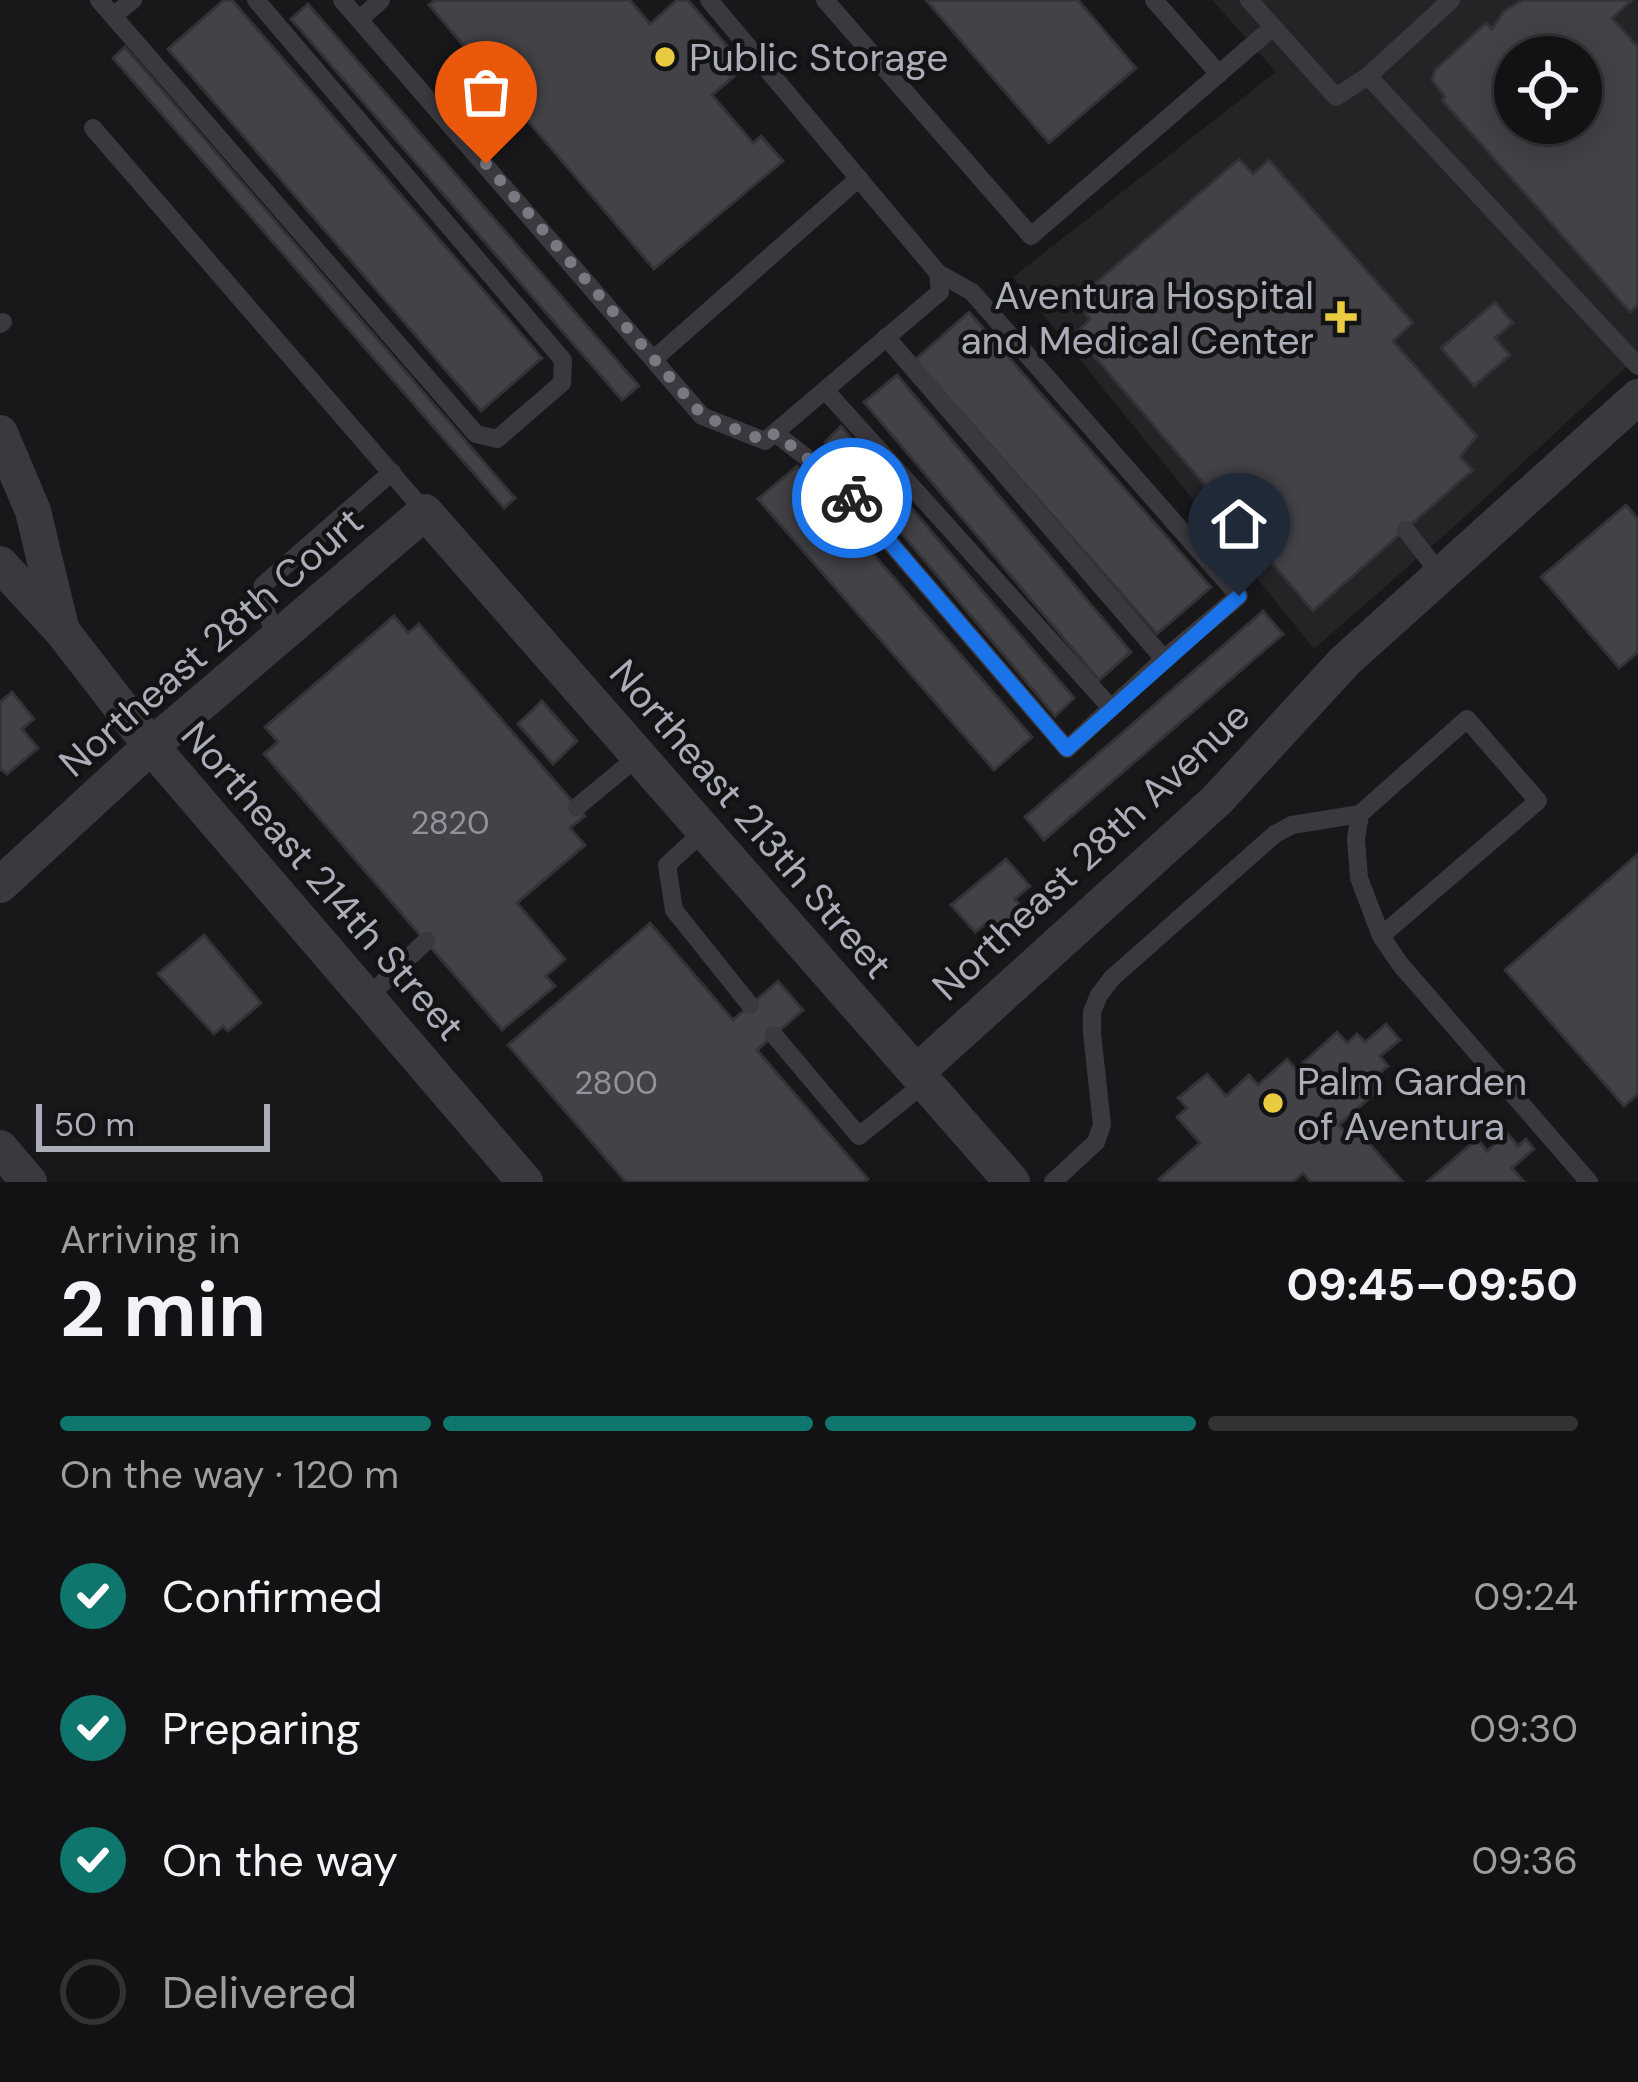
<!DOCTYPE html>
<meta charset="utf-8">
<style>
body{margin:0;font-family:"DM Sans",sans-serif;background:#1b1b1d;color:#f1f3f6;height:100vh;display:flex;flex-direction:column;font-size:45px;white-space:nowrap}
*{box-sizing:border-box;margin:0}
p{font-size:39px;color:#9c9ea0}
.icon{flex:none;width:66px;height:66px;fill:none;stroke:currentColor;stroke-width:2;stroke-linecap:round;stroke-linejoin:round}
.map{position:relative;height:1182px;overflow:hidden}
.sheet{display:flex;flex-direction:column;background:#121214;flex:1}
.sheet>*{flex:none}
.buttons{position:absolute;left:1494px;top:36px;display:grid;gap:24px}
.buttons a{display:grid;place-items:center;width:108px;height:108px;border-radius:50%;background:#121214;box-shadow:0 6px 30px #0003,0 0 0 3px #313234;font-size:60px}
.scale{position:absolute;left:36px;bottom:30px;width:234px;box-sizing:border-box;padding-left:12px;border:6px solid #abadb9;border-top:0;font-size:33px;line-height:42px;white-space:nowrap;color:#abadb9;-webkit-text-stroke:9px #131315;paint-order:stroke}
.pin{position:absolute;display:grid;place-items:center;width:102px;height:102px;color:#fff;margin:-123px -51px;border-radius:50% 50% 50% 0;rotate:-45deg;box-shadow:0 0 12px #0007}
.pin .icon{rotate:45deg}
.courier{position:absolute;display:grid;place-items:center;width:120px;height:120px;margin:-60px;border:9px solid #1a73e8;border-radius:50%;background:#fff;color:#222;box-shadow:0 3px 15px #0007}
.headline em{font-style:normal;font-weight:700}
.headline div{display:flex;flex-direction:column-reverse}
.headline{display:flex;align-items:center;justify-content:space-between;height:204px;padding:0 60px}
h1{font-size:78px;font-weight:700;line-height:90px}
.bar{display:grid;grid-template-columns:repeat(4,1fr);gap:18px 12px;align-content:center;height:144px;padding:0 60px}
.bar i{height:15px;border-radius:9px;background:#313234}
.bar .current{background:#0f766e}
.bar p{grid-column:span 4}
ol{padding:0 60px;list-style:none}
li{display:flex;align-items:center;gap:36px;height:132px}
li p{margin-inline-start:auto}
li .icon{padding:12px;border-radius:50%;background:#0f766e;color:#fff;stroke-width:4}
li:last-child{color:#9c9ea0}
li i{width:66px;height:66px;border:6px solid #313234;border-radius:50%}
.map>svg:first-child{display:block}
</style>
<div class="map">
<svg width="1638" height="1182" viewBox="0 0 1638 1182">
<rect width="100%" height="100%" fill="#18181a"/>
<!-- built -->
<path fill="#242427" fill-rule="evenodd" d="M1212 0H1638V356L1458 523 1314 649 1013 277 1276 72ZM1515 57H1581V123H1515Z"/>
<!-- building -->
<g fill="#424247" stroke="#333236" stroke-width="3" fill-rule="evenodd">
<path d="M224 0H232L542 358 481 411 168 49Z"/>
<path d="M435 0H630L650 24 677 0H688L745 67 712 95 753 143 761 136 783 161 654 269 429 5Z"/>
<path d="M926 0H1078L1136 68 1049 143Z"/>
<path d="M1523 0H1632L1612 18 1638 47V305L1630 312 1442 100 1445 97 1432 80 1435 70 1486 23 1492 29 1504 11ZM1515 57H1581V123H1515Z"/>
<path d="M308 4 639 386 622 400 291 19Z"/>
<path d="M125 47 515 498 504 508 113 58Z"/>
<path d="M1239 159 1253 174 1269 160 1413 323 1393 341 1477 436 1460 457 1473 470 1313 611 1075 334 1090 319 1076 300Z"/>
<path d="M1495 302 1513 323 1495 338 1510 355 1474 386 1441 348Z"/>
<path d="M969 312 1211 587 1157 634 915 360Z"/>
<path d="M897 375 1131 652 1099 680 864 402Z"/>
<path d="M841 426 1074 698 1055 716 825 442Z"/>
<path d="M797 466 1032 737 994 770 758 499Z"/>
<path d="M1626 505 1638 519V652L1619 668 1541 577Z"/>
<path d="M1263 611 1283 634 1044 840 1025 817Z"/>
<path d="M394 616 408 633 419 624 585 816 570 828 585 845 517 903 565 959 546 976 555 986 502 1030 264 754 278 742 265 727Z"/>
<path d="M12 692 34 719 22 729 38 748 7 774 0 769V702Z"/>
<path d="M542 701 577 741 553 764 518 724Z"/>
<path d="M1638 854V1094L1624 1106 1505 970Z"/>
<path d="M1006 859 1030 886 1015 899 1026 913 1000 935 988 922 975 932 951 905Z"/>
<path d="M650 923 733 1020 778 981 803 1010 757 1050 868 1179 864 1182H626L508 1045Z"/>
<path d="M204 935 261 1003 228 1031 223 1026 214 1034 158 974Z"/>
<path d="M1386 1024 1400 1040 1380 1056 1388 1066 1375 1077 1383 1086 1339 1125 1347 1134 1355 1127 1403 1182H1311L1303 1173 1293 1182H1162L1159 1179 1200 1143 1177 1117 1187 1108 1178 1098 1207 1074 1226 1096 1249 1075 1258 1085 1287 1059 1296 1069 1337 1032 1347 1043 1357 1034 1365 1042Z"/>
<path d="M1507 1133 1518 1146 1526 1139 1534 1149 1512 1168 1524 1182H1427L1477 1139 1487 1151Z"/>
</g>
<g fill="none" stroke-linecap="round" stroke-linejoin="round">
<!-- lane -->
<g stroke="#39393f" stroke-width="18">
<path d="M99 0 476 434 497 439 562 383 563 360 256 0"/>
<path d="M342 0 702 416 765 441 940 292 938 273 709 0"/>
<path d="M825 0 1031 236 1273 27"/>
<path d="M1154 0 1219 74"/>
<path d="M1249 0 1336 97 1368 76 1451 0"/>
<path d="M113 16 133 0"/>
<path d="M360 19 381 0"/>
<path d="M1368 76 1638 366"/>
<path d="M93 128 425 512"/>
<path d="M938 273 972 292 1239 596 1164 659"/>
<path d="M0 324 3 322"/>
<path d="M654 359 859 178"/>
<path d="M825 390 1111 708"/>
<path d="M775 433 838 482 1067 749 1164 659 886 337"/>
<path d="M1406 530 1441 575"/>
<path d="M276 638 261 597 263 585 392 472"/>
<path d="M577 807 640 755"/>
<path d="M705 830 667 865 674 910 750 1005"/>
<path d="M1381 936 1538 801 1467 719 1360 814 1356 839 1359 878 1381 936 1400 964 1589 1182"/>
<path d="M367 998 426 941"/>
<path d="M774 1035 859 1136 926 1082"/>
<path d="M1053 1182 1096 1142 1102 1125 1092 1033V1012L1099 995 1112 978 1275 834 1292 825 1360 814"/>
</g>
<!-- street -->
<g stroke="#39393f" stroke-width="36">
<path d="M0 433 33 511 61 628"/>
<path d="M0 564 62 631 151 746 525 1182"/>
<path d="M0 885 151 746 425 512 1012 1182"/>
<path d="M917 1072 1217 800 1345 661 1638 397"/>
<path d="M0 1148 29 1182"/>
</g>
</g>
<g fill="none" stroke-linecap="round" stroke-linejoin="round">
<!-- done -->
<path stroke="#787981" stroke-width="12" stroke-dasharray="0 21.6" d="M486 164 703 416 765 441 775 433 838 482 852 498"/>
<!-- route -->
<path stroke="#1a73e8" stroke-width="15" d="M852 498 1067 749 1239 596"/>
</g>
<!-- markers -->
<g fill="#eacb3f" stroke="#131315" stroke-width="4.5">
<circle cx="665" cy="57" r="12"/>
<path d="M1335 299h12v12h12v12h-12v12h-12v-12h-12v-12h12z"/>
<circle cx="1273" cy="1103" r="12"/>
</g>
<g text-anchor="middle" dominant-baseline="central" stroke-width="9" stroke-linejoin="round" paint-order="stroke">
<!-- number labels -->
<g font-size="33" fill="#91929c">
<text x="450" y="822">2820</text>
<text x="616" y="1082">2800</text>
</g>
<!-- poi labels -->
<g font-size="39" fill="#abadb9" stroke="#131315" text-anchor="start">
<text x="689" y="57">Public Storage</text>
<text x="1314" y="295" text-anchor="end">Aventura Hospital<tspan x="1314" dy="45">and Medical Center</tspan></text>
<text x="1297" y="1081">Palm Garden<tspan x="1297" dy="45">of Aventura</tspan></text>
</g>
<!-- street labels -->
<g font-size="39" fill="#abadb9" stroke="#131315">
<text transform="translate(211 642) rotate(-41)">Northeast 28th Court</text>
<text transform="translate(751 819) rotate(49)">Northeast 213th Street</text>
<text transform="translate(1091 851) rotate(-43)">Northeast 28th Avenue</text>
<text transform="translate(323 881) rotate(49)">Northeast 214th Street</text>
</g>
</g>
</svg>
<div class="buttons">
<a><svg class="icon" aria-label="locate" viewBox="0 0 24 24"><circle cx="12" cy="12" r="6"/><path d="M12 2v4M12 18v4M2 12h4M18 12h4"/></svg></a>
</div>
<div class="scale">50 m</div>
<div class="pin" style="left:486px;top:164px;background:#ea580c"><svg class="icon" aria-label="bag" viewBox="0 0 24 24"><path d="M5 8h14l-1 12H6zM9 8a3 3 0 0 1 6 0"/></svg></div>
<div class="pin" style="left:1239px;top:596px;background:#1f2937"><svg class="icon" aria-label="home" viewBox="0 0 24 24"><path d="M3 11l9-7 9 7M6 9v11h12V9"/></svg></div>
<div class="courier" style="left:852px;top:498px"><svg class="icon" aria-label="bike" viewBox="0 0 24 24"><circle cx="6" cy="16" r="4"/><circle cx="18" cy="16" r="4"/><path d="M6 16l4-8h5l3 8M10 8l3 8H6M13 5h3"/></svg></div>
</div>
<section class="sheet">
<div class="headline"><div><h1>2 min</h1><p>Arriving in</p></div><em>09:45–09:50</em></div>
<div class="bar"><i class="current"></i><i class="current"></i><i class="current"></i><i></i><p>On the way · 120 m</p></div>
<ol>
<li><svg class="icon" aria-label="check" viewBox="0 0 24 24"><path d="M5 12l5 5 9-10"/></svg>Confirmed<p>09:24</p></li>
<li><svg class="icon" aria-label="check" viewBox="0 0 24 24"><path d="M5 12l5 5 9-10"/></svg>Preparing<p>09:30</p></li>
<li><svg class="icon" aria-label="check" viewBox="0 0 24 24"><path d="M5 12l5 5 9-10"/></svg>On the way<p>09:36</p></li>
<li><i></i>Delivered</li>
</ol>
</section>
